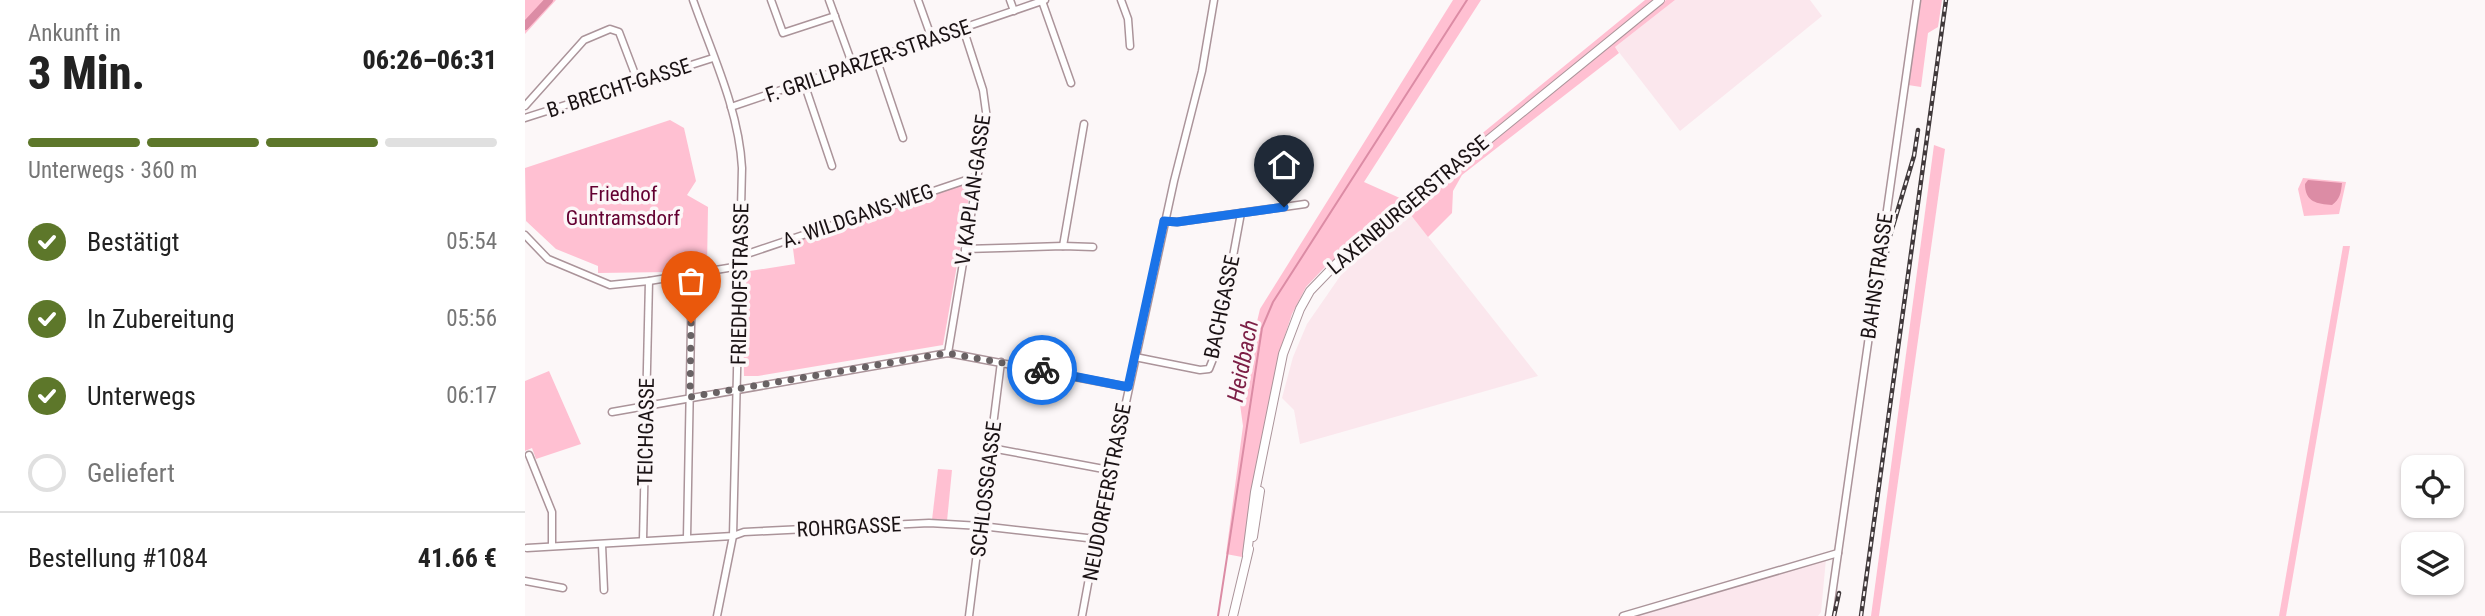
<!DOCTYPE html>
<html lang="de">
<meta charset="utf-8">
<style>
body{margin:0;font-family:"Roboto Condensed",sans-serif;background:#f2f2f2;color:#222;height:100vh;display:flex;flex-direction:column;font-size:26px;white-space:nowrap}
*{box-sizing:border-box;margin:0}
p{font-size:23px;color:#767676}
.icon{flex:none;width:38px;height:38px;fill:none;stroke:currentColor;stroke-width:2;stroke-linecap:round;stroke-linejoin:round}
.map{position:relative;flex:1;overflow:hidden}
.sheet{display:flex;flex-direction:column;background:#fff;width:525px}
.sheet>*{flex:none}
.controls{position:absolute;left:1876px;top:455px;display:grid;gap:14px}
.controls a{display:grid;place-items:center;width:63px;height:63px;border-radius:14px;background:#fff;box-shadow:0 2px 5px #0004;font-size:35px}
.pin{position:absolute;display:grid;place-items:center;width:60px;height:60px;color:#fff;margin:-72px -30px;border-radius:50% 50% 50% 0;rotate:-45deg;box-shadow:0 0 7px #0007}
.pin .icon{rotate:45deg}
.courier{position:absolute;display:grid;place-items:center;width:70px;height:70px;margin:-35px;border:5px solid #1a73e8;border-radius:50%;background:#fff;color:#222;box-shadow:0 2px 9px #0007}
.overview em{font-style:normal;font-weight:800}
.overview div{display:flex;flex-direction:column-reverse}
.overview{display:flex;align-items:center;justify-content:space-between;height:119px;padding:0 28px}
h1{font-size:46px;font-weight:800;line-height:52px}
.bar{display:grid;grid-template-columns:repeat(4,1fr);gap:10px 7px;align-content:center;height:84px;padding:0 28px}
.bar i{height:9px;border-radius:5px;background:#e0e0e0}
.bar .current{background:#5d772a}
.bar p{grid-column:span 4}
.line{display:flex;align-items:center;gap:18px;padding:0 28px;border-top:2px solid #e0e0e0}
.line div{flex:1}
ol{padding:0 28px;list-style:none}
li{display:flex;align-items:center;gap:21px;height:77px}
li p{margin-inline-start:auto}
li .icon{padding:7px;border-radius:50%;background:#5d772a;color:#fff;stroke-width:4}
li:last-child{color:#767676}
li i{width:38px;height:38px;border:4px solid #e0e0e0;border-radius:50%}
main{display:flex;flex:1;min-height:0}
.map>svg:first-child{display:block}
</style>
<main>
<section class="sheet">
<div class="overview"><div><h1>3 Min.</h1><p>Ankunft in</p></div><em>06:26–06:31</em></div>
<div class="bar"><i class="current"></i><i class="current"></i><i class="current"></i><i></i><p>Unterwegs · 360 m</p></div>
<ol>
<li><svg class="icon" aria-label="check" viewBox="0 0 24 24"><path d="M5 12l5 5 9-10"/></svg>Bestätigt<p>05:54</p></li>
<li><svg class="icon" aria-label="check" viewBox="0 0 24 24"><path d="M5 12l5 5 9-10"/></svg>In Zubereitung<p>05:56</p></li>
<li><svg class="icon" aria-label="check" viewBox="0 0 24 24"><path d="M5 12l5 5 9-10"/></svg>Unterwegs<p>06:17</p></li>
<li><i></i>Geliefert</li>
</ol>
<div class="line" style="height:91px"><div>Bestellung #1084</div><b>41.66 €</b></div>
</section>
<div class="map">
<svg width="1960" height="616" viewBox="0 0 1960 616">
<rect width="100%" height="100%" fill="#fcf7f8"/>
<!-- built -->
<g fill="#fbe7ed">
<path d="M1150 0H1285L1297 16 1155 131 1090 47Z"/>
<path d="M885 214 1013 376 775 444 769 410 757 398 768 357 782 324 818 272Z"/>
<path d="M1301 559 1296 612 1293 616H1113Z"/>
</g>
<!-- green -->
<g fill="#ffc0d2">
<path d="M0 0H31L0 34Z"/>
<path d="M928 0H956L839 182 877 199 1120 0H1130L799 268 781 287 767 314 754 353 717 557 701 554 718 426 714 397 735 309Z"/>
<path d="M1141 0H1150L1090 47 1094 53 937 175 928 191 927 213 903 237 885 214 890 204Z"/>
<path d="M1396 0H1417L1413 27 1403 33 1396 87 1383 85Z"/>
<path d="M145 120 159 128 171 181 162 195 183 207 182 267 144 272 73 273V266L31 249 1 221 0 168Z"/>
<path d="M1409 145 1420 149 1354 616H1346Z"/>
<path d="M1778 178 1821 182 1814 214 1779 216 1773 189Z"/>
<path d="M438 184 445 191 418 345 233 376H219C219 356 216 283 225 271L270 264 267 241Z"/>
<path d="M1818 246H1825L1761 616H1754Z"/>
<path d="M24 371 56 444 11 459 7 448 0 451V381Z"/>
<path d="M413 469 427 470 422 521 407 520Z"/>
</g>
<!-- water -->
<path fill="#dc8ca5" d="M1783 180 1817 183C1816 193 1815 199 1807 205 1792 204 1780 202 1780 184Z"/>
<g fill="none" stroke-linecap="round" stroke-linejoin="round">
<!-- stream -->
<path stroke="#dc8ca5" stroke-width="2" d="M693 616 737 328 748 302 942 0"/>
<!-- canal -->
<path stroke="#dc8ca5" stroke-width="8" d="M0 26 24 0"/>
<defs>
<g id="minor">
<path d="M168 0C187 54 214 110 217 168L208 536 192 616"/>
<path d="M246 0 258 33 310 16"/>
<path d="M304 0 328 66"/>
<path d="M393 0 407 39"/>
<path d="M485 0 489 11"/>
<path d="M596 0 603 19 605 46"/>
<path d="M517 1 546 83"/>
<path d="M351 58 378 138"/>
<path d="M279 83 307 166"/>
<path d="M0 106 59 40 85 29 94 32 113 82"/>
<path d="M206 107 520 0"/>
<path d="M0 118 188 58"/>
<path d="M639 221 652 222 780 204"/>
<path d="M0 235 23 259 85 285 124 281 215 266"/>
<path d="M538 246 559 124"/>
<path d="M440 249 538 246 568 247"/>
<path d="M216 256 450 177"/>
<path d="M423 353 462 119 458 90 438 28"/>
<path d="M610 357 675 370 684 369 690 354 716 213"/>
<path d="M87 412 423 353 603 387"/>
<path d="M466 448 584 470"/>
<path d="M4 455 27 512V545"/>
<path d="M162 538 167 274"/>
<path d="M118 540 124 281"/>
<path d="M77 545 79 590"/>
<path d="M2 548 208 536 219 532 404 523 456 526 571 539"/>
<path d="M0 581 38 588"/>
<path d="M444 616 476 362"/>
<path d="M557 616 584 470 590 453 649 181 677 71 689 0"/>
<path d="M1098 616 1313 553"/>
<path d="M1304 616 1392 0"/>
</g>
<g id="tertiary">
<path d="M728 537 735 491"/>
<path d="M722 554 730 492 758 354 775 309 785 291 812 263 1135 0"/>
<path d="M708 616 724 549"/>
</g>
</defs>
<!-- minor casing -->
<use href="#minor" stroke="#ab949a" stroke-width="9"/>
<!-- tertiary casing -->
<use href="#tertiary" stroke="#ab949a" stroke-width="10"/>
<!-- minor -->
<use href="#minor" stroke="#fff" stroke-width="6"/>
<!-- tertiary -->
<use href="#tertiary" stroke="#fff" stroke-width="8"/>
<defs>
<g id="rail">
<path d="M1353 312 1364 239 1389 156 1393 130"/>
<path d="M1309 616 1314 593"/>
<path d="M1336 616 1421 0"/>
</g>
</defs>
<!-- rail casing -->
<use href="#rail" stroke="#40393b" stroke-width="4.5"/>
<!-- rail -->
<use href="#rail" stroke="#fcf7f8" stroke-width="2" stroke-dasharray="5" stroke-linecap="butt"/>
</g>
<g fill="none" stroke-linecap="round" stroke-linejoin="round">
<!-- done -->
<path stroke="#696264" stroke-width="7" stroke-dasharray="0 12.6" d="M166 323 165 397 422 353 517 370"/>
<!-- route -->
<path stroke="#1a73e8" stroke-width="9" d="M517 370 603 387 639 221 652 222 759 207"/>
</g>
<g text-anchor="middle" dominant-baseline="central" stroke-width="7" stroke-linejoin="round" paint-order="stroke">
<!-- street labels -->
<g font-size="21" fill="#1a1214" stroke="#fcf7f8">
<text transform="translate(343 61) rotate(-19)">F. GRILLPARZER-STRASSE</text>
<text transform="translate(94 88) rotate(-18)">B. BRECHT-GASSE</text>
<text transform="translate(448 190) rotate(-82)">V. KAPLAN-GASSE</text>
<text transform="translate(883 205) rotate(-40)">LAXENBURGERSTRASSE</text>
<text transform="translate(333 216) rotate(-19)">A. WILDGANS-WEG</text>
<text transform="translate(1352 276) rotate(-82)">BAHNSTRASSE</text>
<text transform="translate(215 284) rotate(-89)">FRIEDHOFSTRASSE</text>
<text transform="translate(697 307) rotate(-78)">BACHGASSE</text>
<text transform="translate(121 432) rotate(-89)">TEICHGASSE</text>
<text transform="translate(461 489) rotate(-83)">SCHLOSSGASSE</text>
<text transform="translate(582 492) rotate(-79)">NEUDORFERSTRASSE</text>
<text transform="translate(324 527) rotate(-3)">ROHRGASSE</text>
</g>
<!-- park labels -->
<g font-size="21" fill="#630031" stroke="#fcf7f8">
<text x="98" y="194">Friedhof<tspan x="98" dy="24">Guntramsdorf</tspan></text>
</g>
<!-- water labels -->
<g font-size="23" font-style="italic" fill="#7c1e45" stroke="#fcf7f8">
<text transform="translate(718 361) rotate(-79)">Heidbach</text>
</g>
</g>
</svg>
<div class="controls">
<a><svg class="icon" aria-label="locate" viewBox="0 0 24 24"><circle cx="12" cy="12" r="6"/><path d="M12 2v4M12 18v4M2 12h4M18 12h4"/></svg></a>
<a><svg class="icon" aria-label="layers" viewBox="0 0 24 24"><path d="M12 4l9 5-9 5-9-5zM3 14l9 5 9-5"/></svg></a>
</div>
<div class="pin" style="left:166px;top:323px;background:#ea580c"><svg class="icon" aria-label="bag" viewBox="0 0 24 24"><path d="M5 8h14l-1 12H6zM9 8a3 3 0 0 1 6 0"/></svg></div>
<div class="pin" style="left:759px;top:207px;background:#1f2937"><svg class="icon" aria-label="home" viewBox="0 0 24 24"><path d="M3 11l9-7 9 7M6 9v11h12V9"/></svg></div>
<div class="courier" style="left:517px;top:370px"><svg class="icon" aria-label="bike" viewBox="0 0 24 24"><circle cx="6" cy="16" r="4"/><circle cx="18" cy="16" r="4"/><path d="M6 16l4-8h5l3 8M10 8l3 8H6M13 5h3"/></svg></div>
</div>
</main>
